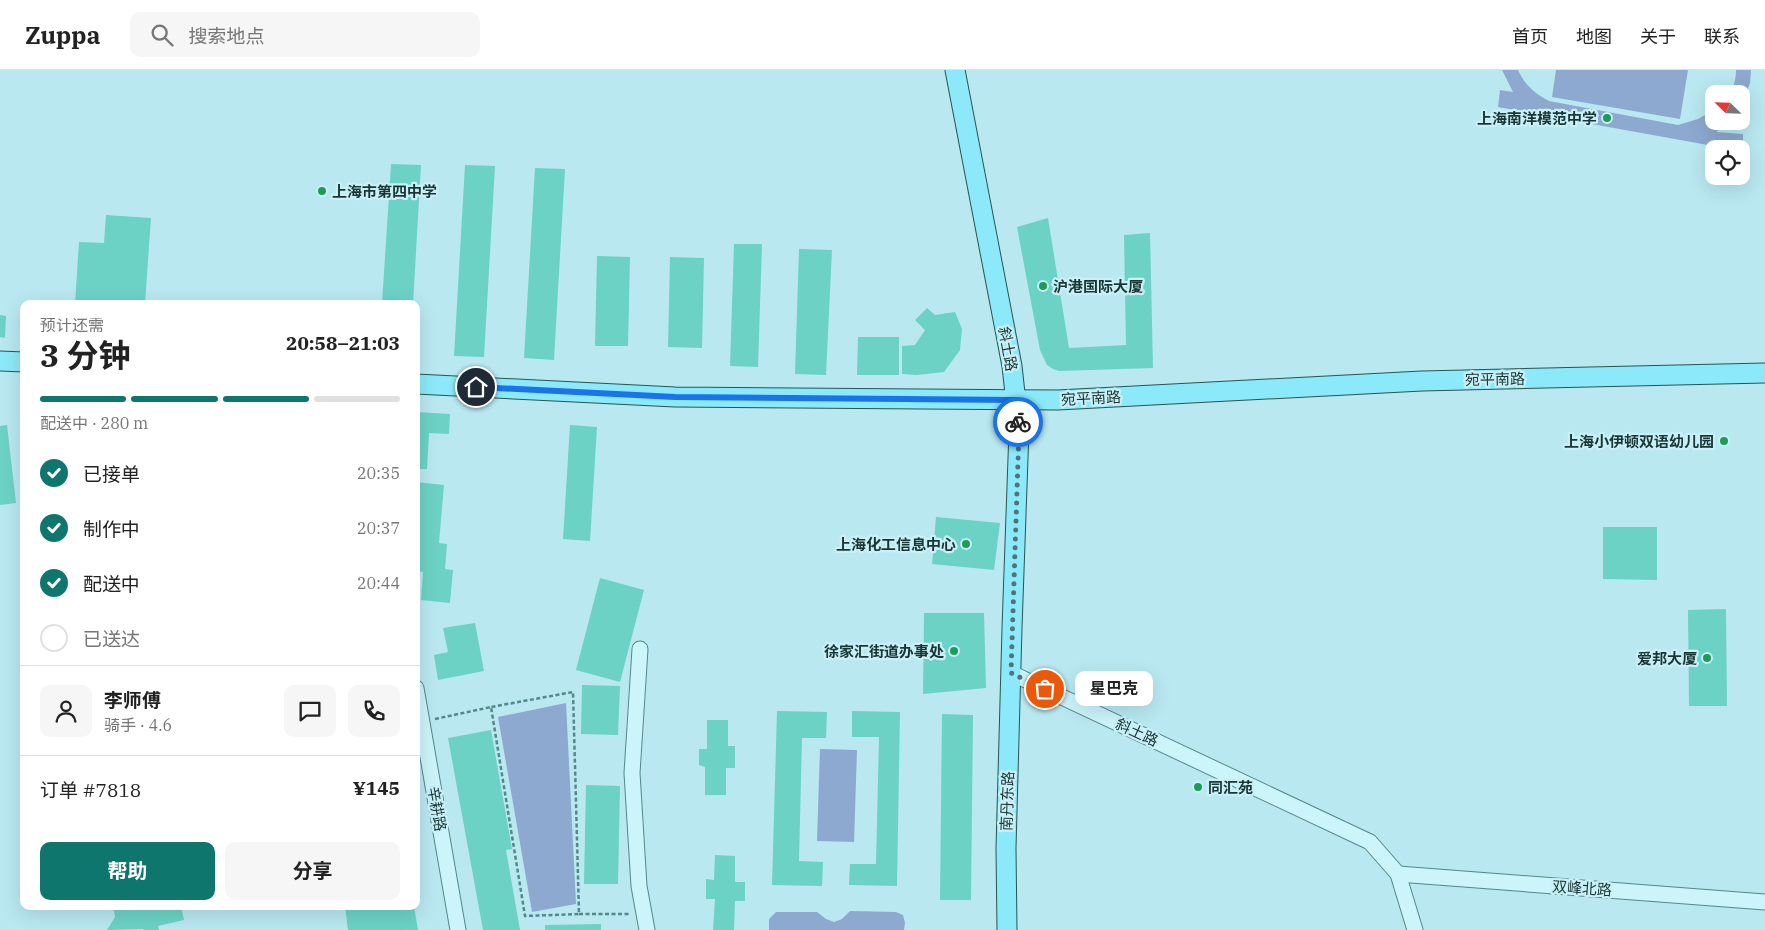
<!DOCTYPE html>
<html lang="zh">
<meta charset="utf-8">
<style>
body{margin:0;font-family:"IBM Plex Serif","Noto Sans SC",serif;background:#f6f6f6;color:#222;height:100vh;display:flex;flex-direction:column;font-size:19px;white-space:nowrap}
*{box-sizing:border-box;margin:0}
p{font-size:16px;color:#767676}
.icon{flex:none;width:28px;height:28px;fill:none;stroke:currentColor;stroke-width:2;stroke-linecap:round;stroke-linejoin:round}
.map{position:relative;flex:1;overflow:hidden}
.panel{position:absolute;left:20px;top:230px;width:400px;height:610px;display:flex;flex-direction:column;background:#fff;border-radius:10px;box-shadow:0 5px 20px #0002}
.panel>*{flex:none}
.needle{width:32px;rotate:293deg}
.controls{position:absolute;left:1705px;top:15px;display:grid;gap:10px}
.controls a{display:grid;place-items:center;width:45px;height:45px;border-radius:10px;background:#fff;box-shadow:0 5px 20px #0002;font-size:25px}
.pin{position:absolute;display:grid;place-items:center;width:42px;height:42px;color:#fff;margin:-21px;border:2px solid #fff;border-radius:50%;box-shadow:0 1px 5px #0007}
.courier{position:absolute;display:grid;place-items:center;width:50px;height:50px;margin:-25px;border:4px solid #1a73e8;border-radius:50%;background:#fff;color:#222;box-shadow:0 1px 6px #0007}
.bubble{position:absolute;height:35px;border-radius:10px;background:#fff;box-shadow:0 5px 20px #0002;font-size:16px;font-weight:700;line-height:35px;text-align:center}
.headline em{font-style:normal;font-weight:700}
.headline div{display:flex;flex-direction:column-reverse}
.headline{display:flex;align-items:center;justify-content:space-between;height:85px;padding:0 20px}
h1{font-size:32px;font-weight:700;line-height:38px}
.bar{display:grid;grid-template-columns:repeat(4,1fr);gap:8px 5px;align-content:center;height:60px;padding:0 20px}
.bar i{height:6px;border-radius:4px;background:#e0e0e0}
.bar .selected{background:#0f766e}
.bar p{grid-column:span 4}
.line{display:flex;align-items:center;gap:12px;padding:0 20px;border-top:1px solid #e0e0e0}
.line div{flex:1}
.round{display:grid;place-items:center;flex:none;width:52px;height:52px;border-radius:10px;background:#f6f6f6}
ol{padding:0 20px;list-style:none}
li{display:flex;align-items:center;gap:15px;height:55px}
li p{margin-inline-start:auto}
li .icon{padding:5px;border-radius:50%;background:#0f766e;color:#fff;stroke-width:4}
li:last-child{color:#767676}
li i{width:28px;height:28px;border:2px solid #e0e0e0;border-radius:50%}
.action{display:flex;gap:10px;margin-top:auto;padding:10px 20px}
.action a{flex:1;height:58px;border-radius:10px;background:#0f766e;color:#fff;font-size:20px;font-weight:700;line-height:58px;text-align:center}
.action a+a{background:#f6f6f6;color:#222}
header{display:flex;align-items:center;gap:30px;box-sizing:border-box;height:70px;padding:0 25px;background:#fff;border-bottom:1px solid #e0e0e0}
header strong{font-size:24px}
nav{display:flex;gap:28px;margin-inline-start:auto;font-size:18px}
.search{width:350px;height:45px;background:#f6f6f6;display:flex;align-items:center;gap:12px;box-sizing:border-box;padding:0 18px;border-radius:10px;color:#767676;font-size:19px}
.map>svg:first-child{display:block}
</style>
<header>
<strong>Zuppa</strong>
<div class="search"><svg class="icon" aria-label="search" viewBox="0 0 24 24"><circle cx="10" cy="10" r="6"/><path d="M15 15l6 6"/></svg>搜索地点</div>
<nav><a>首页</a><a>地图</a><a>关于</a><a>联系</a></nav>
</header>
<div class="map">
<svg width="1765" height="860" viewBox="0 0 1765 860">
<rect width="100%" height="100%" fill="#b9e8f1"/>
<!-- green -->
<g fill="#8da9cf">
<path d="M1502 0H1518C1525 15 1534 23 1549 31L1678 55 1698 49 1714 40V51H1731L1716 62 1743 64V81L1741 79H1730L1498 37 1500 20 1513 22Z"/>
<path d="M1556 0H1688L1680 49 1552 27Z"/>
<path d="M1736 0H1751L1750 13 1741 36V24H1729C1734 17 1736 9 1736 0Z"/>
<path d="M566 633 576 834 532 842 498 647Z"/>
<path d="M820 679 857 680 854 772 817 771Z"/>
<path d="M850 841 896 842 903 845 905 853 904 860H769V849L776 842H817L826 849 834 852 842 849Z"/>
</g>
<!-- building -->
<g fill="#6cd2c5">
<path d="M391 94 421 95 413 234H382Z"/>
<path d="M465 95 495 96 484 287 454 286Z"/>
<path d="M535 98 565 99 554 290 524 288Z"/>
<path d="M106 145 151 148 145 234H75L79 172 104 173Z"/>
<path d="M1048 148 1069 278 1126 275 1124 165 1150 163 1153 298 1059 301 1053 299 1047 295 1040 280 1017 157Z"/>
<path d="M734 174H762L758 297 730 296Z"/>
<path d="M799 179 832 180 826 305 795 304Z"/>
<path d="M597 186 630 187 628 276H595Z"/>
<path d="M670 187 704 188 702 278 668 277Z"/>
<path d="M927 238 935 245 955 242 962 259 960 280 944 302 917 305 902 304V276L915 275 925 260 915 250Z"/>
<path d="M0 245 6 246 5 268 0 267Z"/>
<path d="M858 267H899V305H857Z"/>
<path d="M416 342 450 344 449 364 429 363 427 399H416Z"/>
<path d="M7 355 16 433 0 435V356Z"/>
<path d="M570 355 597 357 590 471 563 469Z"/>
<path d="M416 412 444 415 439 473 447 474 445 499 453 500 450 533 421 530 423 502 416 501Z"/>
<path d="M936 447 1000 453 994 500 932 494Z"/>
<path d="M1603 457H1657V510L1603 509Z"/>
<path d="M600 508 644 520 620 612 576 600Z"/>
<path d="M1726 539 1727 636H1689L1688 540Z"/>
<path d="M924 543H984L986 618 923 624Z"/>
<path d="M475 553 484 601 438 610 434 585 448 582 443 558Z"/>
<path d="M582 615 620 616 618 665 581 664Z"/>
<path d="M777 641 827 642 826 668H802L799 791 823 792 822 816 772 815Z"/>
<path d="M852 641 900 642 897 816 849 815 850 794H876L879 667H852Z"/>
<path d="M942 644 973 645 971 830H940Z"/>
<path d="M707 650H728V676H735V698H726V725H705V697L699 695V679H707Z"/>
<path d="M491 660 512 779 506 780 520 860H483L448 668Z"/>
<path d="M586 715 620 716 618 814H584Z"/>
<path d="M715 785 735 786V812H745V831H735L734 860H713L715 829H706V809L714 810Z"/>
<path d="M113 836H181L184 850 158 856 159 860H144L143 859 107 860 115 847Z"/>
<path d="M345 836H414L418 860H348Z"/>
<path d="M601 854V860H545V855Z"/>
</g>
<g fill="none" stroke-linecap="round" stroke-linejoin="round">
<defs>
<g id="minor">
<path d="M640 579 632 703 639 816 647 860"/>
<path d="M1011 603 1370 772 1398 804 1415 860"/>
<path d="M416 618 458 860"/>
<path d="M1398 804 1765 832"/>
</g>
<g id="major">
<path d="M955 0 1012 296 1019 360 1012 558 1006 778 1007 860"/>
<path d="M0 291 24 292"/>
<path d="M416 314 675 327 1058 330 1422 311 1765 303"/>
</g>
</defs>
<!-- minor casing -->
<use href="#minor" stroke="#538888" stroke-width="17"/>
<!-- major casing -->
<use href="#major" stroke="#285551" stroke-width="21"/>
<!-- path -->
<g stroke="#538888" stroke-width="2.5" stroke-dasharray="4 2.5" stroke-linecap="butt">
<path d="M435 649 491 637 525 846 579 844 573 622 491 637"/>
<path d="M579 844H630"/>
</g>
<!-- minor -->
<use href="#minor" stroke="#ccf4fb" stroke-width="15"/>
<!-- major -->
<use href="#major" stroke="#8ce9f9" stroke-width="19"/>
</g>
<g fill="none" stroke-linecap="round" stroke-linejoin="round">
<!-- done -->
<path stroke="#517476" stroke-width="5" stroke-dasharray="0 9" d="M1018 352 1019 360 1011 603 1045 619"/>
<!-- route -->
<path stroke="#1a73e8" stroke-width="6" d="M476 317 675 327 1016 330 1018 352"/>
</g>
<!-- markers -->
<g fill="#1e9b57" stroke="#c9f0f8" stroke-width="2">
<circle cx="1607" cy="48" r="5"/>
<circle cx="322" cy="121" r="5"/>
<circle cx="1043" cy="216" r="5"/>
<circle cx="1724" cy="371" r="5"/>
<circle cx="966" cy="474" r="5"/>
<circle cx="954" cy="581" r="5"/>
<circle cx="1707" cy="588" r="5"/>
<circle cx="1198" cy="717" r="5"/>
</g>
<g text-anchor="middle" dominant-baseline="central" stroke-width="4.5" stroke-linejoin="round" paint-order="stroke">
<!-- poi labels -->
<g font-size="15" font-weight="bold" fill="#193634" stroke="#c9f0f8" text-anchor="end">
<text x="1597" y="48">上海南洋模范中学</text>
<text x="332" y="121" text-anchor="start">上海市第四中学</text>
<text x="1053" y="216" text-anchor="start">沪港国际大厦</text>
<text x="1714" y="371">上海小伊顿双语幼儿园</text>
<text x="956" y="474">上海化工信息中心</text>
<text x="944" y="581">徐家汇街道办事处</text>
<text x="1697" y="588">爱邦大厦</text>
<text x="1208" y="717" text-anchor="start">同汇苑</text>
</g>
<!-- street labels -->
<g font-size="15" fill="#193634" stroke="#c9f0f8">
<text transform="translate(1008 279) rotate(80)">斜土路</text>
<text transform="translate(1495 309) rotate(-1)">宛平南路</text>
<text transform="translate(1091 328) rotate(-3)">宛平南路</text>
<text transform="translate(1137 662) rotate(25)">斜土路</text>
<text transform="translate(1007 731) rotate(-88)">南丹东路</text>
<text transform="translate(437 739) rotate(80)">辛耕路</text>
<text transform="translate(1582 818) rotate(4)">双峰北路</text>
</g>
</g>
</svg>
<div class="controls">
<a><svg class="needle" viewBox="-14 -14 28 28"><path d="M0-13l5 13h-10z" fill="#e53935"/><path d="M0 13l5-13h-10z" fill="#767676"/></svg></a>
<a><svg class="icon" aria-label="locate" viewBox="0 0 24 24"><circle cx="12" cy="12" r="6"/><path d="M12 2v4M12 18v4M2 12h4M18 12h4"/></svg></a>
</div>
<div class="pin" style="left:1045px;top:619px;background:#ea580c"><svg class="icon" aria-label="bag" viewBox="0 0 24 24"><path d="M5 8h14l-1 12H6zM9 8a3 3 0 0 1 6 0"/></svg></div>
<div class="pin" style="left:476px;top:317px;background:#1f2937"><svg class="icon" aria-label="home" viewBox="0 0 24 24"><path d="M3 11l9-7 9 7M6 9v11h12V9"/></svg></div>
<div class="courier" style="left:1018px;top:352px"><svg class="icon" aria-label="bike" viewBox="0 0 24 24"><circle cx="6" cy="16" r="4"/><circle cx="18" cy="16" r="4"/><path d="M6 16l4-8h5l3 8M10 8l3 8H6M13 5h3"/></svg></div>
<div class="bubble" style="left:1075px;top:601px;width:78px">星巴克</div>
<section class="panel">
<div class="headline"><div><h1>3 分钟</h1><p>预计还需</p></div><em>20:58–21:03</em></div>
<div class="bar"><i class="selected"></i><i class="selected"></i><i class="selected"></i><i></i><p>配送中 · 280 m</p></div>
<ol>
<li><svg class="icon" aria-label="check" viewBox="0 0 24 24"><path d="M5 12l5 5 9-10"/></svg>已接单<p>20:35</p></li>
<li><svg class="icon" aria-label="check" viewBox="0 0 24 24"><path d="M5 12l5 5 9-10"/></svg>制作中<p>20:37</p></li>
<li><svg class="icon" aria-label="check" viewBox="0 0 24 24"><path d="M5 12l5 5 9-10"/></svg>配送中<p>20:44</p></li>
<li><i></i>已送达</li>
</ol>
<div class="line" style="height:90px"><a class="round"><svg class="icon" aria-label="person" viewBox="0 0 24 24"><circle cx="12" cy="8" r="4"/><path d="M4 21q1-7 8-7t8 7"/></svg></a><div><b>李师傅</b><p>骑手 · 4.6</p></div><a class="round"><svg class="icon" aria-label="chat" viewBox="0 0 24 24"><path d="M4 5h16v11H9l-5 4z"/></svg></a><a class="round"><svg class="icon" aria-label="phone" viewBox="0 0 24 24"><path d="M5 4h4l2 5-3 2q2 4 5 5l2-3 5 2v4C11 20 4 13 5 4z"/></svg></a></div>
<div class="line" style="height:65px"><div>订单 #7818</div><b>¥145</b></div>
<div class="action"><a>帮助</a><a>分享</a></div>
</section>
</div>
